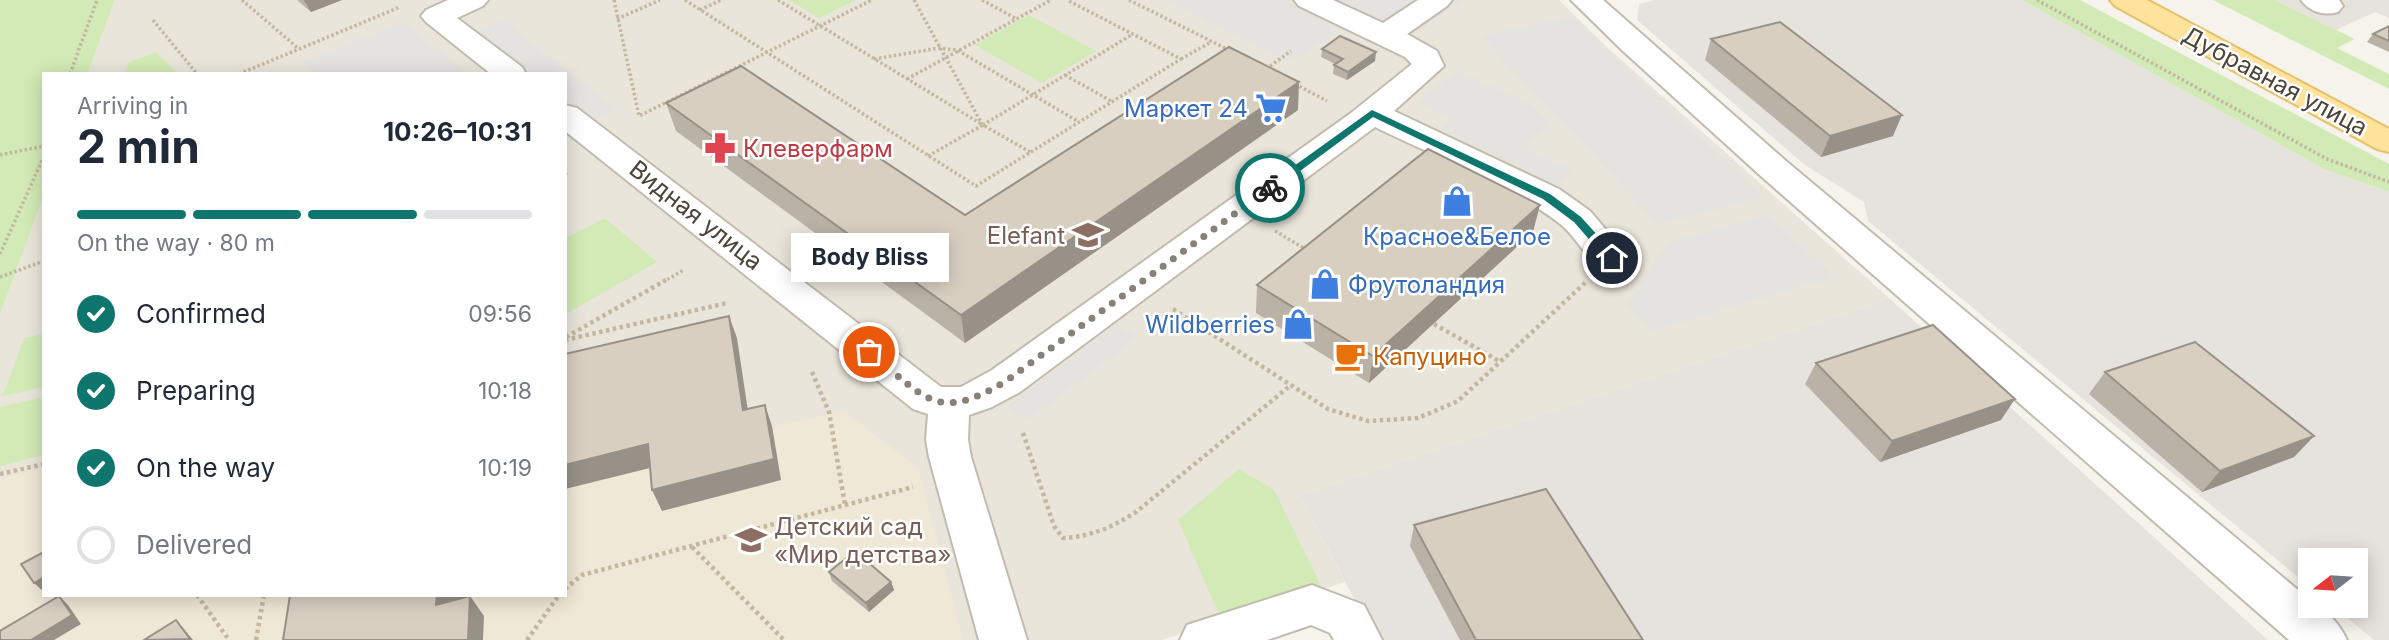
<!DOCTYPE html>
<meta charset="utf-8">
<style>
body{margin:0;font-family:Inter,sans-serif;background:#f6f6f7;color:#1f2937;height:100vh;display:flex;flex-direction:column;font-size:26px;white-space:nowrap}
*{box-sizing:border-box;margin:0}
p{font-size:23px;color:#747a83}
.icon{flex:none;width:38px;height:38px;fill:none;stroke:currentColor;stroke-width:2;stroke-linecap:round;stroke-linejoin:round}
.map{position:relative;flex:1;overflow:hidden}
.details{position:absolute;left:42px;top:72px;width:525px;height:525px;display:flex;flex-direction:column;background:#fff;border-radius:0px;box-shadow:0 4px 18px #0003}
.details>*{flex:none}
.needle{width:46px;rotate:253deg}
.tools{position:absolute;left:2298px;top:548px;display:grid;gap:14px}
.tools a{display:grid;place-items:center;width:70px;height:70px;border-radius:0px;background:#fff;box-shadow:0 4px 18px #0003;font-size:35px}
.pin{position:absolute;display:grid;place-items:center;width:60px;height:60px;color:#fff;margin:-30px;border:4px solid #fff;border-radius:50%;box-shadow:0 2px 7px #0007}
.courier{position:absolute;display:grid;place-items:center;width:70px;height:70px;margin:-35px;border:5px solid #0f766e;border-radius:50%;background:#fff;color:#222;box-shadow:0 2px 9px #0007}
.bubble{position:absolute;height:49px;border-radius:0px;background:#fff;box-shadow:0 4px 18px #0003;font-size:23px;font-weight:700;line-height:49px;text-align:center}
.headline em{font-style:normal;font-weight:700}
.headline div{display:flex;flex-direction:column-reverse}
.headline{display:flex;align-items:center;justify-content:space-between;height:119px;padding:0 35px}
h1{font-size:46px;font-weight:700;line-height:52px}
.bar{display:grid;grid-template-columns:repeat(4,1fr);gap:10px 7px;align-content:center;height:84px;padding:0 35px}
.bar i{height:9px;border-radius:5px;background:#e0e1e3}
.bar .current{background:#0f766e}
.bar p{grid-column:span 4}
ol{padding:0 35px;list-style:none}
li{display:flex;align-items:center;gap:21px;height:77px}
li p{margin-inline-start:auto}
li .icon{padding:7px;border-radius:50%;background:#0f766e;color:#fff;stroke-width:4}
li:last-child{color:#747a83}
li i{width:38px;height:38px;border:4px solid #e0e1e3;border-radius:50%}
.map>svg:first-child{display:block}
</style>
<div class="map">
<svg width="2389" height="640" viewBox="0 0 2389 640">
<rect width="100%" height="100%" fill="#f6f3ec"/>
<!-- residential -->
<path fill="#eae5da" d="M115 0H1559L1608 48 1890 299 1300 496 1345 582 1162 640H0V314L44 195V595H565V74L88 73Z"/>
<!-- industrial -->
<g fill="#e6e2dd">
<path d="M1655 0H2022L2324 169 2389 192V640H2374L2333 606H2356V560H2310V587L1868 221 1864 202 1805 165 1637 20 1639 4Z"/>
<path d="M2274 0H2389V18L2375 12 2336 30Z"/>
<path d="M1890 299 2268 640H1376L1300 496Z"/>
</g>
<!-- education -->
<path fill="#efe8d6" d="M737 338 751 431 844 411 918 468 963 640H0V479L44 468V595H565V377Z"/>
<!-- green -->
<g fill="#d2eab5">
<path d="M0 0H115L88 73 44 74V195L0 314Z"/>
<path d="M789 0H856L819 18Z"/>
<path d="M2022 0H2080L2389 164V192L2324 169Z"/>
<path d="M2213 0H2274L2355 39 2337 48 2389 74V89Z"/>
<path d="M1029 15 1096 51 1042 83 975 45Z"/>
<path d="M156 52 177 73H124L129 62Z"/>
<path d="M605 218 657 262 566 314 565 238Z"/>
<path d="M44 334V387L3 396 24 338Z"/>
<path d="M44 397V455L0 466V407Z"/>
<path d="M1239 469 1274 490 1321 586 1220 617 1178 520Z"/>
</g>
<!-- parking -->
<g fill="#e5e3e0">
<path d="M1163 0H1284L1343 27 1290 63Z"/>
<path d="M1319 0H1462L1405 40Z"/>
<path d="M1572 16 1763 197 1659 225 1481 36Z"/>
<path d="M502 20 618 109 589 122 565 103V74L527 73 475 32Z"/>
<path d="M402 22 467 73H314L303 63Z"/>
<path d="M1457 70 1530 103 1551 125 1525 148 1573 171 1557 185 1441 129 1452 120 1416 103Z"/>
<path d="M1768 214 1834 277 1649 332 1626 305 1667 243Z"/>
<path d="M1117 325 1137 338 1027 421 1007 406Z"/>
</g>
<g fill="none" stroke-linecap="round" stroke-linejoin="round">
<defs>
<g id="minor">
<path d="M448 0H488L483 6 457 18 522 67 526 74H491L426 22 421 16 426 10Z"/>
<path d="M1294 0H1333L1383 23 1418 0H1452L1447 6 1407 34 1437 51 1444 66 1394 111 1559 189 1590 211 1630 258 1625 267C1590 277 1583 241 1559 223 1505 182 1436 157 1375 127L1020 392 992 407 969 415 968 440 971 457 1027 640H979L929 457 926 440 928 414 913 409 565 131V105L577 108 941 387H961L992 370 1351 113 1412 64 1405 57 1299 6Z"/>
<path d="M1571 0H1603L1786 161 2310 600V606C2326 606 2341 627 2347 640H2289L1762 177 1623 51Z"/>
<path d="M2301 0H2339L2343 6 2338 12C2324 16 2310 12 2301 0Z"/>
<path d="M1312 585 1364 605 1382 640H1334L1330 633 1311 625 1267 640H1180L1187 625Z"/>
</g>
<path id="major" d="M2110 0H2147L2389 129V152L2377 149 2115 6Z"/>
</defs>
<!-- minor casing -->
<use href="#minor" stroke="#c2bbae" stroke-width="4"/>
<!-- major casing -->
<use href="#major" stroke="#e6c16a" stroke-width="4"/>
<!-- path-far1 -->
<g stroke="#c4b79f" stroke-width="3.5" stroke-dasharray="2.5 2.5" stroke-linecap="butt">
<path d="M242 0 299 49"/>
<path d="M614 0 639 116 872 0"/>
<path d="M685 0 976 186 1181 59 1067 0"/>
<path d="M778 0 983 125 1133 34"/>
<path d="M914 0 982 124"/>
<path d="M982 0 1015 18"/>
<path d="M1129 0 1231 51"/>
<path d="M2037 0 2327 159 2389 182"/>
<path d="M700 10 721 0"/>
<path d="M617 19 660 0"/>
<path d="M153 20 197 74"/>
<path d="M874 59 939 48 957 50 1079 122"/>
<path d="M1181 59 1211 42"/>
<path d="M1266 69 1291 51"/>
<path d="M70 74 97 0"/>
<path d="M239 74 400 7"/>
<path d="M1065 75 1111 101"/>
<path d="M907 79 1051 0"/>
<path d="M1295 84 1327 101"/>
<path d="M0 155 44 146"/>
<path d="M928 156 983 125 1030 152"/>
<path d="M565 174 568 172"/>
<path d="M1275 231 1307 250"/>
<path d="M0 254 44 156"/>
<path d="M0 277 44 261"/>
<path d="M663 282 684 270"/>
</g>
<!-- path -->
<g stroke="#c4b79f" stroke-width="4.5" stroke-dasharray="3.5 3.5" stroke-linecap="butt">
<path d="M1173 309 1328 409 1368 421 1418 418 1458 401 1586 282"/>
<path d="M1434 324 1499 361"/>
<path d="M566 337 666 280"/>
<path d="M565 340 727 303"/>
<path d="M812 372 829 412 845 505"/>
<path d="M1023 433 1054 526 1063 538C1090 537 1113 527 1136 512L1291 385"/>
<path d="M0 474 44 464"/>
<path d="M692 547 784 640"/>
<path d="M565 589 582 575 913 487"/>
<path d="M197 595 229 640"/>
<path d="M256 640 264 595"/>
<path d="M527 640 559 595"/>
</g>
<!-- minor -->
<use href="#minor" fill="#fff" fill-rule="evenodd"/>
<!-- major -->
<use href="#major" fill="#ffe39c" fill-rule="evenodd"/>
</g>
<!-- wall -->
<g fill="#bab2a6">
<path d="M297 0H342L311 12Z"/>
<path d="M2389 26V52L2367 42 2373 34Z"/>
<path d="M1711 39 1893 136 1821 157 1705 60Z"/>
<path d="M1322 49 1375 61 1347 80 1333 74 1334 65 1335 64 1321 57Z"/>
<path d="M666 103 965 215 1298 110 965 343 676 131Z"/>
<path d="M1533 232 1369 383 1256 313 1257 285Z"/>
<path d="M1816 363 2001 420 1880 462 1805 384Z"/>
<path d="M2105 372 2314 436 2294 457 2202 492 2089 394Z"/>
<path d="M1414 525 1643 640H1460L1410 546Z"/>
<path d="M829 572 891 582 894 590 869 612 832 581Z"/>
</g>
<!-- shaded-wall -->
<g fill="#979187">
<path d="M304 0H342L311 12Z"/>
<path d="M1376 52 1375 61 1347 80 1348 72Z"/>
<path d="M1299 82 1298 110 965 343 961 315Z"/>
<path d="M1902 115 1893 136 1821 157 1830 136Z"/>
<path d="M1540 205 1533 232 1369 383 1373 356Z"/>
<path d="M729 316 737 338 751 431 743 410Z"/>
<path d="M2015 399 2001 420 1880 462 1892 441Z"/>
<path d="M765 405 772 426 781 480 662 511 652 490Z"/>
<path d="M2314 436 2294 457 2202 492 2220 471Z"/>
<path d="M648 444 658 466 565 489V465Z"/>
<path d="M44 577V591H43L34 583Z"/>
<path d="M891 582 894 590 869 612 866 603Z"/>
<path d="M437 595H473L436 605Z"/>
<path d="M59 596 68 605 81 624 54 640H31Z"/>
<path d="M470 596 484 616 483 640H468Z"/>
<path d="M176 620 184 629 193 640H189Z"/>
</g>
<!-- building -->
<g fill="#d8cfc1" stroke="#979187" stroke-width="2">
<path d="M1780 22 1902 115 1830 136 1711 39Z"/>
<path d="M2389 26V41L2373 34Z"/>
<path d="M1340 36 1376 52 1348 72 1334 65 1343 59 1322 49Z"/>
<path d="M1229 47 1299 82 961 315 666 103 741 66 965 215Z"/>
<path d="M1428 149 1540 205 1373 356 1257 285Z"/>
<path d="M729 316 743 410 765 405 774 459 652 490 648 444 565 465V354Z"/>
<path d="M1933 325 2015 399 1892 441 1816 363Z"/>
<path d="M2195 342 2314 436 2220 471 2105 372Z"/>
<path d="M1546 489 1643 640H1476L1414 525Z"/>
<path d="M855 551 891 582 866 603 829 572Z"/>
<path d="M44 552V577L34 583 21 564Z"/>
<path d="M290 595H437L436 605 470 596 468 640H283Z"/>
<path d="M59 596 72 615 31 640H0V631Z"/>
<path d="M176 620 190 639 144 640Z"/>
</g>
<!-- route -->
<path fill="#0f766e" d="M1372 110 1550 194 1581 217 1618 258 1608 261 1574 222 1543 199 1373 117 1273 191H1266V186Z"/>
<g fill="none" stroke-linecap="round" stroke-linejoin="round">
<!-- done -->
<path stroke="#878178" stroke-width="7" stroke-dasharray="0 12.6" d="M869 352C926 397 935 424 1006 381L1270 188"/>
</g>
<!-- icons -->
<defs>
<symbol id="supermarket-bare" viewBox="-9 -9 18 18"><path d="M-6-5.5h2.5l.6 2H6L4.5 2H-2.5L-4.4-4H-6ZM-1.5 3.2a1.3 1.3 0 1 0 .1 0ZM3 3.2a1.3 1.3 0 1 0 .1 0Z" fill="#3f7fe0" stroke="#fff" stroke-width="2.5" paint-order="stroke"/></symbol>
<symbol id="pharmacy-bare" viewBox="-9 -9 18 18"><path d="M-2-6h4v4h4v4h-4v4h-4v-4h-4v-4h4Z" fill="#e0444e" stroke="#fff" stroke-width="2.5" paint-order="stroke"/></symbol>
<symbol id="shop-bare" viewBox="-9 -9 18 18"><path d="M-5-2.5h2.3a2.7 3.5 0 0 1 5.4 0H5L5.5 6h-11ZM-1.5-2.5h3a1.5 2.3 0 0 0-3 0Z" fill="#3f7fe0" stroke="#fff" stroke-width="2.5" paint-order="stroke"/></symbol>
<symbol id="school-bare" viewBox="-9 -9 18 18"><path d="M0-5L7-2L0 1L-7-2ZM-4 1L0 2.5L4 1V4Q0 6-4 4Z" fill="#8d6e63" stroke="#fff" stroke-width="2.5" paint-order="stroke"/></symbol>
<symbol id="cafe-bare" viewBox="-9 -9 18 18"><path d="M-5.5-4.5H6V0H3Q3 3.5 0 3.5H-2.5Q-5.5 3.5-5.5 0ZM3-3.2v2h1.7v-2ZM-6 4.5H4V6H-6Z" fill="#e8710a" stroke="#fff" stroke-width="2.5" paint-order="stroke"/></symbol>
</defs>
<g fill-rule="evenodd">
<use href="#supermarket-bare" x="1249" y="86" width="44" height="44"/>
<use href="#pharmacy-bare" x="698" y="126" width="44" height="44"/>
<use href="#shop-bare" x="1435" y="179" width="44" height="44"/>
<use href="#school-bare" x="1066" y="213" width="44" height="44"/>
<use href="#shop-bare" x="1303" y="262" width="44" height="44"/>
<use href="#shop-bare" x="1276" y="302" width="44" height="44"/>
<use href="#cafe-bare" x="1328" y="334" width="44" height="44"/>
<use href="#school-bare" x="729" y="518" width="44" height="44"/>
</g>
<g text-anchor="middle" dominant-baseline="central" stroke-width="5" stroke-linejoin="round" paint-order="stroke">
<!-- street labels -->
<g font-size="24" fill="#4b4439" stroke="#fff">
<text transform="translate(2275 81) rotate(28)">Дубравная улица</text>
<text transform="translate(696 215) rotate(38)">Видная улица</text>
</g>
<!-- shop labels -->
<g font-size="24" fill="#366cbe" stroke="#fff" text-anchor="end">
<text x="1248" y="108">Маркет 24</text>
<text x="1457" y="236" text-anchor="middle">Красное&amp;Белое</text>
<text x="1348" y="284" text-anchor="start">Фрутоландия</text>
<text x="1275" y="324">Wildberries</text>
</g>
<!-- health labels -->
<g font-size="24" fill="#be3a42" stroke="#fff" text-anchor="start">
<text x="743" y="148">Клеверфарм</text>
</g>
<!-- education labels -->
<g font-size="24" fill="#785e54" stroke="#fff" text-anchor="end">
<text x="1065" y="235">Elefant</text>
<text x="774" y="526" text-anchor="start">Детский сад<tspan x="774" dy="28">«Мир детства»</tspan></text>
</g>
<!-- food labels -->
<g font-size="24" fill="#c56008" stroke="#fff" text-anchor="start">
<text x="1373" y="356">Капуцино</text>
</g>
</g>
</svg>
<div class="tools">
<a><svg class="needle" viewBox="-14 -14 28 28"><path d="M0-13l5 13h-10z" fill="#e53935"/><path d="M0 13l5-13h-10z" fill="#747a83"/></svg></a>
</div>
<div class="pin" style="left:869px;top:352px;background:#ea580c"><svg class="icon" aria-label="bag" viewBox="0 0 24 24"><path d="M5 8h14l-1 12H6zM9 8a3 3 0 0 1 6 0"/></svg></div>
<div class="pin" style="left:1612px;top:258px;background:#1f2937"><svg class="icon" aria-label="home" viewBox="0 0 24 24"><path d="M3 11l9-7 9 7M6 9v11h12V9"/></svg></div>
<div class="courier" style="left:1270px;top:188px"><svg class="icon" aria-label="bike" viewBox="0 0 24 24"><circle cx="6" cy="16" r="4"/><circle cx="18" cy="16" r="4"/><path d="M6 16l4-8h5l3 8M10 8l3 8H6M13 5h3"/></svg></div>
<div class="bubble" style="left:791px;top:233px;width:158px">Body Bliss</div>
<section class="details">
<div class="headline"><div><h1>2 min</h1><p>Arriving in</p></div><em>10:26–10:31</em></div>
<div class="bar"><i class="current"></i><i class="current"></i><i class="current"></i><i></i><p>On the way · 80 m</p></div>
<ol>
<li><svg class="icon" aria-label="check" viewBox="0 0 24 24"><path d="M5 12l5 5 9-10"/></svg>Confirmed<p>09:56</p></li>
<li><svg class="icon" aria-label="check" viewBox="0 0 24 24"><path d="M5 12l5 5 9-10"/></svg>Preparing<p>10:18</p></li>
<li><svg class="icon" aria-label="check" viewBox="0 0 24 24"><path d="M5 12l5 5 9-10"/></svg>On the way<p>10:19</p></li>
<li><i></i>Delivered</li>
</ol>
</section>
</div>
